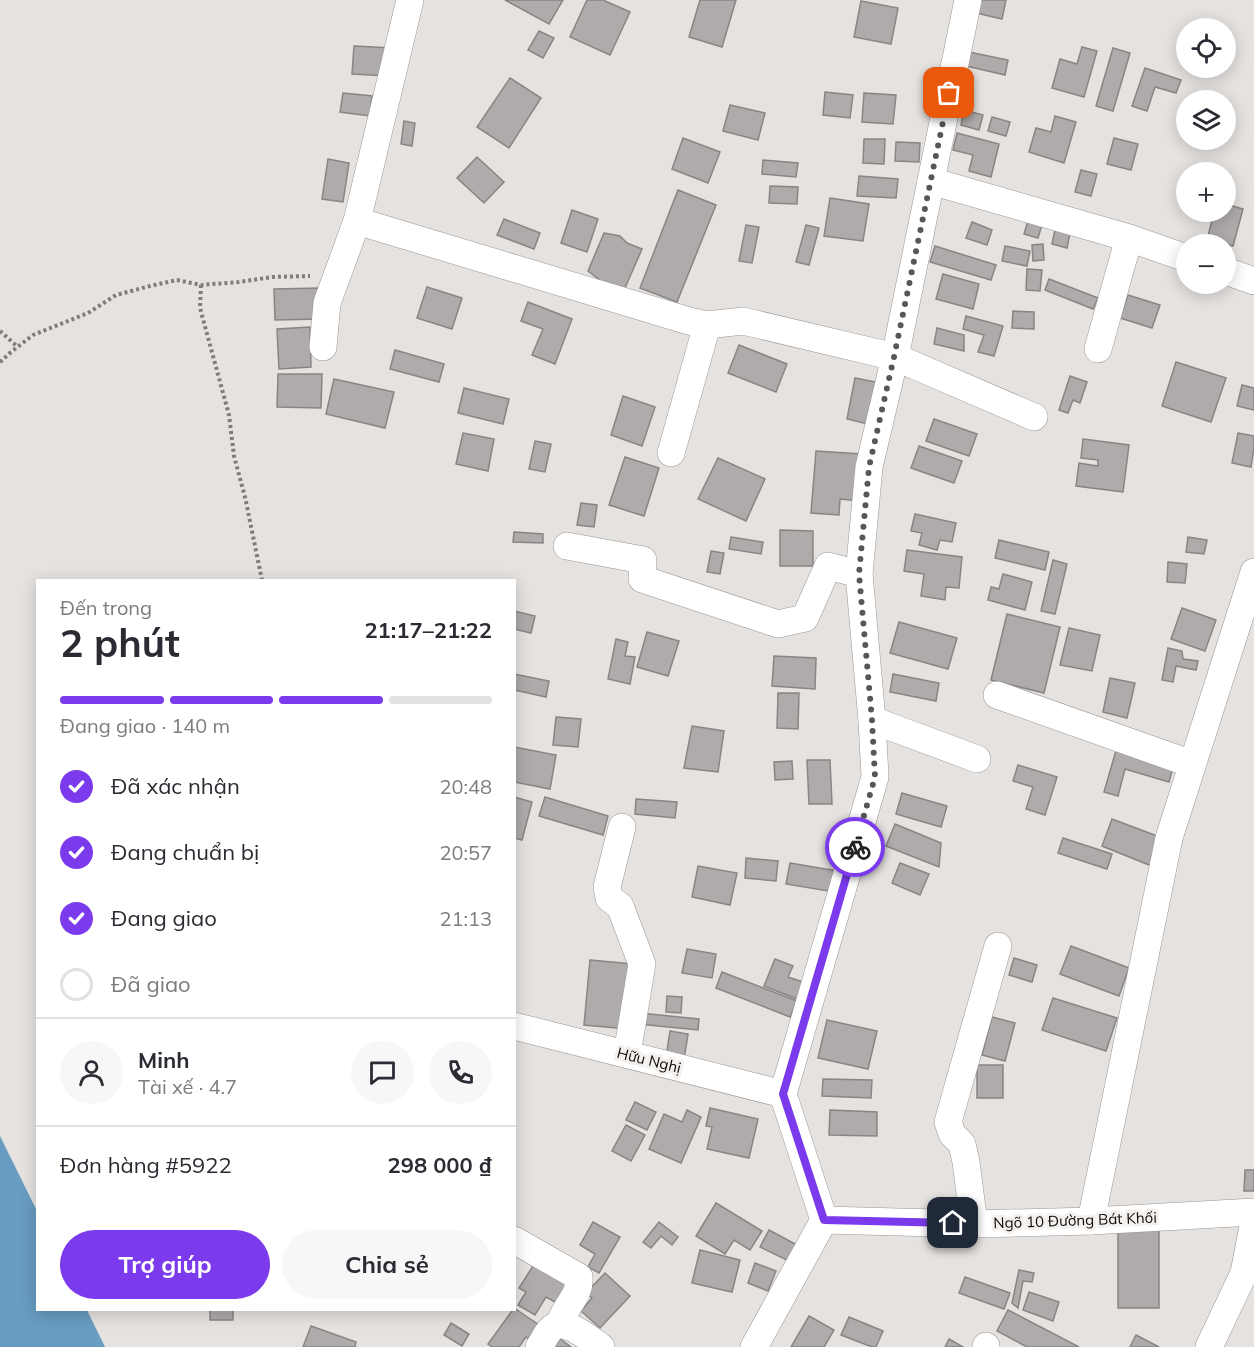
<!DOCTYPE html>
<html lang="vi">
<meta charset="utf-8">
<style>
body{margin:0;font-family:Mulish,sans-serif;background:#f7f7f7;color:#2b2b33;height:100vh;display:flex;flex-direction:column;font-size:22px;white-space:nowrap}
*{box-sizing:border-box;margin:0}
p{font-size:20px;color:#7c7c81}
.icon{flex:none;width:33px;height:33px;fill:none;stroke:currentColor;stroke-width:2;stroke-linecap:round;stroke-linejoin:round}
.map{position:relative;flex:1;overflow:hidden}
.side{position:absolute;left:36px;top:579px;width:480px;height:732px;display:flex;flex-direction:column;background:#fff;border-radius:0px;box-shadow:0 3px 15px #0003}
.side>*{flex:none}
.controls{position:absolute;left:1176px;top:18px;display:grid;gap:12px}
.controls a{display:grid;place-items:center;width:60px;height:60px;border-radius:50%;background:#fff;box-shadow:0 3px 15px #0003;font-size:30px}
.pin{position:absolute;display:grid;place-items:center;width:51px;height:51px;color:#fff;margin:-26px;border-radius:12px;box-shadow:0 3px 9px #0006}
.courier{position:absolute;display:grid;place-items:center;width:60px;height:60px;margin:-30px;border:4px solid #7c3aed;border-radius:50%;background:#fff;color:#222;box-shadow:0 2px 8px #0007}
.summary em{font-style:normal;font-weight:700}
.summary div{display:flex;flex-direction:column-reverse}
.summary{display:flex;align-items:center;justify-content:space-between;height:102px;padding:0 24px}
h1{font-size:39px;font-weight:700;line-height:45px}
.bar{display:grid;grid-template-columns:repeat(4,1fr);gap:9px 6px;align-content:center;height:72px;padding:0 24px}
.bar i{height:8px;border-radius:4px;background:#e1e1e2}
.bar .selected{background:#7c3aed}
.bar p{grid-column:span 4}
.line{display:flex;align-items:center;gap:15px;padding:0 24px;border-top:2px solid #e1e1e2}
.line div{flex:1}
.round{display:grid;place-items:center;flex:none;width:63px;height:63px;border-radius:32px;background:#f7f7f7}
ol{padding:0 24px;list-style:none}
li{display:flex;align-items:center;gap:18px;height:66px}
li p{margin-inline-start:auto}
li .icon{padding:6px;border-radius:50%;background:#7c3aed;color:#fff;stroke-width:4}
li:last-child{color:#7c7c81}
li i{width:33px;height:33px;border:3px solid #e1e1e2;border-radius:50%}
.primary-button{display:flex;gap:12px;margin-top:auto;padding:12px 24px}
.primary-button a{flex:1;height:69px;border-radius:36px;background:#7c3aed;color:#fff;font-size:24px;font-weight:700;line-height:69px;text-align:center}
.primary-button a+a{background:#f7f7f7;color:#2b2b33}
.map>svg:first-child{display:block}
</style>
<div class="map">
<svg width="1254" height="1347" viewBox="0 0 1254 1347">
<rect width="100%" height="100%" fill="#e5e2e0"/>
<!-- water -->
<path fill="#689cc1" d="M0 1136 37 1211 38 1310H87L105 1347H0Z"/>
<!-- building -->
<g fill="#afabaa" stroke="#888584" stroke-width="1.5">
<path d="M505 0H563L549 24Z"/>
<path d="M587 0H603L630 12 610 55 570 37Z"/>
<path d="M700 0H736L722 47 689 37Z"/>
<path d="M979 0H1006L1002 19 976 13Z"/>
<path d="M861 1 898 8 891 44 854 37Z"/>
<path d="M539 31 554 38 543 58 528 50Z"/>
<path d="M354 46 392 48 390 76 352 74Z"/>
<path d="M1082 47 1097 51 1084 97 1052 88 1060 59 1077 64Z"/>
<path d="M1113 48 1130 53 1113 111 1096 106Z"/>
<path d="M969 52 1008 60 1005 75 966 66Z"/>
<path d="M1145 68 1181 80 1176 93 1155 87 1147 111 1132 106Z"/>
<path d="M510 78 541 98 509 148 477 127Z"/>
<path d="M825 92 853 95 850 118 823 115Z"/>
<path d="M343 93 372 96 370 116 340 112Z"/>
<path d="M864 93 896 95 893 124 862 122Z"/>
<path d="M730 105 765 113 758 140 723 131Z"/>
<path d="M964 110 983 115 979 130 961 125Z"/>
<path d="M1055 116 1076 122 1064 163 1029 152 1036 128 1051 132Z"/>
<path d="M992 117 1010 122 1006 136 988 131Z"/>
<path d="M404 121 415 123 412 146 401 144Z"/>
<path d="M957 133 999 144 991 177 969 171 973 155 953 150Z"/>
<path d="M683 138 720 152 708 183 672 169Z"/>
<path d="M1114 138 1138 144 1131 170 1107 164Z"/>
<path d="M864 139H885L884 164 863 163Z"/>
<path d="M896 142 920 143 919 162 895 161Z"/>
<path d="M477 157 504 182 484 203 457 178Z"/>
<path d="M328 159 349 163 343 202 322 199Z"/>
<path d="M763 160 798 163 796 177 762 174Z"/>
<path d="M1081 170 1097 174 1091 196 1075 192Z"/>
<path d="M859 176 898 179 896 198 857 196Z"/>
<path d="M770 186 798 187 797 204 769 203Z"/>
<path d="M678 190 716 205 677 302 640 288Z"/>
<path d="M830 198 869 204 863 241 824 236Z"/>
<path d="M1226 204 1243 209 1233 246 1207 240 1214 212H1226Z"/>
<path d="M572 210 598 219 587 252 561 243Z"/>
<path d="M1030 214 1044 218 1038 238 1024 234Z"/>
<path d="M504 219 540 233 534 249 497 235Z"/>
<path d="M972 222 992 230 987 245 966 238Z"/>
<path d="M746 225 759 227 752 263 739 261Z"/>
<path d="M806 225 819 228 809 265 796 262Z"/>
<path d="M1056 225 1071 228 1067 248 1052 244Z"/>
<path d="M604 233 620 236 627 243 642 249 625 288 605 284 588 271Z"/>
<path d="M1043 244 1044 260 1033 261 1032 245Z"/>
<path d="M935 246 996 265 991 280 930 262Z"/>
<path d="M1005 246 1030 251 1027 266 1002 261Z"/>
<path d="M1027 269 1042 270 1040 291 1026 290Z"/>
<path d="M943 274 979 284 973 309 936 299Z"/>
<path d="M1049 279 1098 298 1093 309 1045 290Z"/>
<path d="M427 287 462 298 452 329 417 318Z"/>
<path d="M320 288V319L275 320 274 289Z"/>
<path d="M1128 295 1160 305 1152 328 1120 318Z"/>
<path d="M528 302 572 319 555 364 532 355 543 329 521 321Z"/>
<path d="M1013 311 1034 312V329L1012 328Z"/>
<path d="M966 316 1003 326 994 356 978 352 984 335 963 329Z"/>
<path d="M310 327 311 367 279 369 277 329Z"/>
<path d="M937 328 964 335V351L934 344Z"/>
<path d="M739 345 787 364 776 392 728 373Z"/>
<path d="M395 350 444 364 439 382 390 369Z"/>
<path d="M1176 362 1226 378 1211 422 1162 406Z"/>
<path d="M278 374H322L321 408 277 407Z"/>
<path d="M1070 376 1087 382 1080 403 1073 400 1068 413 1059 410Z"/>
<path d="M855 378 876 382 868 424 847 419Z"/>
<path d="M334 379 394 392 385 428 326 414Z"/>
<path d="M1242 385 1254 388V410L1237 406Z"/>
<path d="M464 388 509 399 503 424 458 413Z"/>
<path d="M623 396 655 407 642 446 611 435Z"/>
<path d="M934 419 977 434 969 456 926 441Z"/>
<path d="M463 433 494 439 488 471 456 464Z"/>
<path d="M1238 433 1254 436V448L1251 467 1232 463Z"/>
<path d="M1083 439 1129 445 1123 492 1076 486 1079 463 1098 466V460L1081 458Z"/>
<path d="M535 441 551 444 545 472 529 469Z"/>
<path d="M919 446 962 461 954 483 911 468Z"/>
<path d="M816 451 862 454 859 501 840 499 839 515 811 513Z"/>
<path d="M625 457 659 468 644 516 609 505Z"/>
<path d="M718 458 765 479 746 521 698 499Z"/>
<path d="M581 503 597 505 594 527 577 525Z"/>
<path d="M915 514 956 523 952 542 940 540 937 550 919 545 922 533 911 531Z"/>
<path d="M780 530 813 531V566H780Z"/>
<path d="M514 532 543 534V543L513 542Z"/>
<path d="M731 537 763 542 761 554 729 549Z"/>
<path d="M1188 537 1207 540 1204 554 1186 552Z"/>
<path d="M999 540 1049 552 1045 570 995 558Z"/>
<path d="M907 550 962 557 959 588 946 587 945 600 921 596 924 574 904 571Z"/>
<path d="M711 551 724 553 720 574 707 572Z"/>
<path d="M1053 560 1067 564 1055 614 1041 611Z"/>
<path d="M1168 562 1187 564 1185 583 1167 582Z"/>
<path d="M1003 574 1032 582 1025 610 988 600 991 587 999 589Z"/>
<path d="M1182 608 1216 620 1205 651 1171 639Z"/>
<path d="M514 611 535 616 531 633 514 629Z"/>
<path d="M1007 614 1060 627 1044 693 991 680Z"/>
<path d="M899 622 957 638 948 669 890 653Z"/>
<path d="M1069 628 1100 635 1092 671 1060 665Z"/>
<path d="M647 632 679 641 668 676 637 667Z"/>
<path d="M616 639 628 642 625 656 635 657 630 684 608 679Z"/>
<path d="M1168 648 1182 651 1183 659 1198 661 1196 670 1176 666 1173 682 1162 680Z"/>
<path d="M774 656 816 658 815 689 772 686Z"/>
<path d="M514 674 549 681 546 697 514 690Z"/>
<path d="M893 674 939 683 936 701 890 692Z"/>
<path d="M1110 678 1135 683 1127 718 1103 712Z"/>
<path d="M778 693H799L798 729 777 728Z"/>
<path d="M556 717 581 719 578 747 553 745Z"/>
<path d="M692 726 724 731 718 772 684 768Z"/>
<path d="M514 747 556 755 550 789 514 782Z"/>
<path d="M1117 747 1174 764 1169 782 1125 769 1118 796 1104 792Z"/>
<path d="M807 760H830L832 804H809Z"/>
<path d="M792 761 793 779 775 780 774 762Z"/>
<path d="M1018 765 1057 777 1045 815 1026 809 1033 787 1013 781Z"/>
<path d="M902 793 947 806 941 827 896 814Z"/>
<path d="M514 797 532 802 522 840 514 838Z"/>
<path d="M545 797 608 816 603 835 539 816Z"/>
<path d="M636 799 677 802 675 818 635 814Z"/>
<path d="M1112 819 1165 839 1154 867 1102 846Z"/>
<path d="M895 824 941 843 939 867 886 846Z"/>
<path d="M1063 838 1112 854 1107 869 1058 853Z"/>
<path d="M746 858 778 861 776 881 745 878Z"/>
<path d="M790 863 838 871 834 892 786 884Z"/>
<path d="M900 863 929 874 920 895 892 883Z"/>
<path d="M698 866 737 873 730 905 692 897Z"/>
<path d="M1071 946 1129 968 1119 996 1060 974Z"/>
<path d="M687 949 716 954 712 978 682 973Z"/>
<path d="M1014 958 1037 965 1032 982 1009 975Z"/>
<path d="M775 959 793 966 788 977 809 984 802 1001 764 986Z"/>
<path d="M590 960 633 964 627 1029 584 1025Z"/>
<path d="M722 972 797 1001 790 1017 716 988Z"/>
<path d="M667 996 682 997 681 1013 666 1012Z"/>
<path d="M1053 998 1117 1018 1106 1051 1042 1030Z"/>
<path d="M640 1013 699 1019 698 1030 639 1024Z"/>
<path d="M992 1017 1015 1023 1005 1061 982 1055Z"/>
<path d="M827 1020 877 1031 868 1069 818 1058Z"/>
<path d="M670 1031 688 1034 684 1060 666 1057Z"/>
<rect x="977" y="1065" width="26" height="33"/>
<path d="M823 1079 872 1080 871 1098 822 1096Z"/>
<path d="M635 1102 656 1112 647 1130 626 1120Z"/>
<path d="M710 1108 758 1119 749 1158 707 1149 712 1127 706 1126Z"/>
<path d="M687 1110 701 1117 681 1163 649 1149 664 1114 682 1122Z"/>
<path d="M830 1110 877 1112V1136L829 1135Z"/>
<path d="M626 1125 645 1135 631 1161 612 1151Z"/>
<path d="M1245 1170H1254V1191H1244Z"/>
<path d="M716 1203 762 1231 750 1250 734 1240 725 1254 696 1236Z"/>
<path d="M593 1222 620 1237 599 1273 588 1267 595 1254 580 1245Z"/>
<path d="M659 1222 678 1237 672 1245 661 1236 651 1248 643 1242Z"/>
<rect x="1118" y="1227" width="41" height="81"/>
<path d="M769 1230 799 1246 791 1262 760 1247Z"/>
<path d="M700 1250 740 1260 732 1292 692 1283Z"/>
<path d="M536 1261 578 1284 564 1307 546 1297 535 1315 518 1305 526 1292 519 1288Z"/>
<path d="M755 1263 776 1271 768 1291 748 1283Z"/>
<path d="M1019 1270 1034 1273 1032 1282 1023 1281 1018 1308 1012 1303Z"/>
<path d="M605 1273 630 1296 600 1328 581 1311 592 1298 586 1293Z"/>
<path d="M965 1277 1010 1293 1004 1309 959 1293Z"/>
<path d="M1029 1292 1059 1302 1053 1321 1023 1310Z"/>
<path d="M514 1308 548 1331 538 1345 526 1337 519 1347H492L488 1344Z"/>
<rect x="210" y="1310" width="23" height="10"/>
<path d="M1008 1310 1079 1347H1027L997 1331Z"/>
<path d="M809 1316 834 1330 824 1347H791Z"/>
<path d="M849 1317 883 1331 876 1347H872L841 1335Z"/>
<path d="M451 1323 469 1334 462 1346 444 1335Z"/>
<path d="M311 1326 356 1342 355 1347H303Z"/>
<path d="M1136 1335 1159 1347H1130Z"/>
<path d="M559 1338 571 1347H552Z"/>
<path d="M949 1339 963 1347H945Z"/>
</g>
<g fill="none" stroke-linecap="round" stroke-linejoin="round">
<defs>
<g id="minor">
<path d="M410 0 357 221 689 321 707 325 743 321 895 357 1034 417"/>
<path d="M931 181 1129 238 1186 258"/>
<path d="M1226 271 1254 281"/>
<path d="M323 347 327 303 357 221"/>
<path d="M1098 349 1129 238"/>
<path d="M671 453 707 325"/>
<path d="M567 546 643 560 642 579 778 624 805 618 828 566 859 574"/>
<path d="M997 695 1192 764"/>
<path d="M872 720 977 759"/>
<path d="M622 827 607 887 609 898 620 906 642 964 627 1054"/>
<path d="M514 1026 783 1094"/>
<path d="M824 1220 783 1094 875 777 872 720 859 574 869 467 895 357 968 0"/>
<path d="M824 1220 974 1224 1091 1221 1254 1212"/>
<path d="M1091 1221 1169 838 1254 572"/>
<path d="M974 1224 966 1162 962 1144 952 1134 948 1122 998 946"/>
<path d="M514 1240 579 1277C581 1296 563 1307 560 1324"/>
<path d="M539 1347C543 1342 545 1335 550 1330 563 1315 589 1339 601 1347"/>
<path d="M754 1347 824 1220"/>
<path d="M986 1347V1346"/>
<path d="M1209 1347 1244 1273 1254 1221"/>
</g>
</defs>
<!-- minor casing -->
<use href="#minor" stroke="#999694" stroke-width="28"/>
<!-- path -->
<g stroke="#7f7d7c" stroke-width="4" stroke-dasharray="3 3" stroke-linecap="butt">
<path d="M201 285 200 308 229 415 234 456 245 497 262 580"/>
<path d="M0 331 18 347"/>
<path d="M0 362 11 352 33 335 88 313 116 295 150 286 177 280 201 285 239 282 272 277 310 276"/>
</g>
<!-- minor -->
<use href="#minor" stroke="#fff" stroke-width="27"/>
</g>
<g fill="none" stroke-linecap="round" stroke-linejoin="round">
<!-- done -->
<path stroke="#595756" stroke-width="6" stroke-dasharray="0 10.8" d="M855 847 875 777 872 720 859 574 869 467 894 357 949 93"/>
<!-- route -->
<path stroke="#7c3aed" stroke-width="8" d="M855 847 783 1094 824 1220 953 1223"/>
</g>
<g text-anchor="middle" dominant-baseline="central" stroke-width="6" stroke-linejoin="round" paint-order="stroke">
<!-- street labels -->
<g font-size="15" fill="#0d0c0b" stroke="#f3f0ed">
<text transform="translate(649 1060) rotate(14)">Hữu Nghị</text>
<text transform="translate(1075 1220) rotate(-2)">Ngõ 10 Đường Bát Khối</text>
</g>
</g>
</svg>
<div class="controls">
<a><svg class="icon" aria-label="locate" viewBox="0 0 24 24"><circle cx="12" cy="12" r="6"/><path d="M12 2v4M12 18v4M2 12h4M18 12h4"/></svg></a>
<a><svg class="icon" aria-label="layers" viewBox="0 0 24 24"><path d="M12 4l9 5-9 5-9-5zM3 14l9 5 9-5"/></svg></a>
<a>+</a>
<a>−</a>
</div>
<div class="pin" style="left:949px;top:93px;background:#ea580c"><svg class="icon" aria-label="bag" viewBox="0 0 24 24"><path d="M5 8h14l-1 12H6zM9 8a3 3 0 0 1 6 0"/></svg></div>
<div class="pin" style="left:953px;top:1223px;background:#1f2937"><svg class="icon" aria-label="home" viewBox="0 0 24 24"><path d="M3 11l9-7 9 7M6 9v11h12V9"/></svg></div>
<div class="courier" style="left:855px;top:847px"><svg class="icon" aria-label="bike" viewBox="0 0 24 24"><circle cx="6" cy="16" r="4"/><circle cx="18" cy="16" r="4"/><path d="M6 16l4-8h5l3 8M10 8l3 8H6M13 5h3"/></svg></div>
<section class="side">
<div class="summary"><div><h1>2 phút</h1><p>Đến trong</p></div><em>21:17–21:22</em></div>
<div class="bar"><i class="selected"></i><i class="selected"></i><i class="selected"></i><i></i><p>Đang giao · 140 m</p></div>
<ol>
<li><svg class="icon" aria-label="check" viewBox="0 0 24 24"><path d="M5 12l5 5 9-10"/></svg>Đã xác nhận<p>20:48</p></li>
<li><svg class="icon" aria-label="check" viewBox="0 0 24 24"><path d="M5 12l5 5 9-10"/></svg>Đang chuẩn bị<p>20:57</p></li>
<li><svg class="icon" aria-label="check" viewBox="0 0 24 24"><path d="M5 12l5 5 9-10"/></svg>Đang giao<p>21:13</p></li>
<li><i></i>Đã giao</li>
</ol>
<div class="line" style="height:108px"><a class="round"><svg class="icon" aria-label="person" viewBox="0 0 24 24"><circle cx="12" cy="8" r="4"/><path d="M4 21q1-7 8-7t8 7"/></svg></a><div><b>Minh</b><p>Tài xế · 4.7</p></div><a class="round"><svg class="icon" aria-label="chat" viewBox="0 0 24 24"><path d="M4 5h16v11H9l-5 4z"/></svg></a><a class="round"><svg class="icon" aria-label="phone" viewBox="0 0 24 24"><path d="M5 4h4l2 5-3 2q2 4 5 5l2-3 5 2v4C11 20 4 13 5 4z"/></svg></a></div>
<div class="line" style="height:78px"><div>Đơn hàng #5922</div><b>298 000 ₫</b></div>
<div class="primary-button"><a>Trợ giúp</a><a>Chia sẻ</a></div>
</section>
</div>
